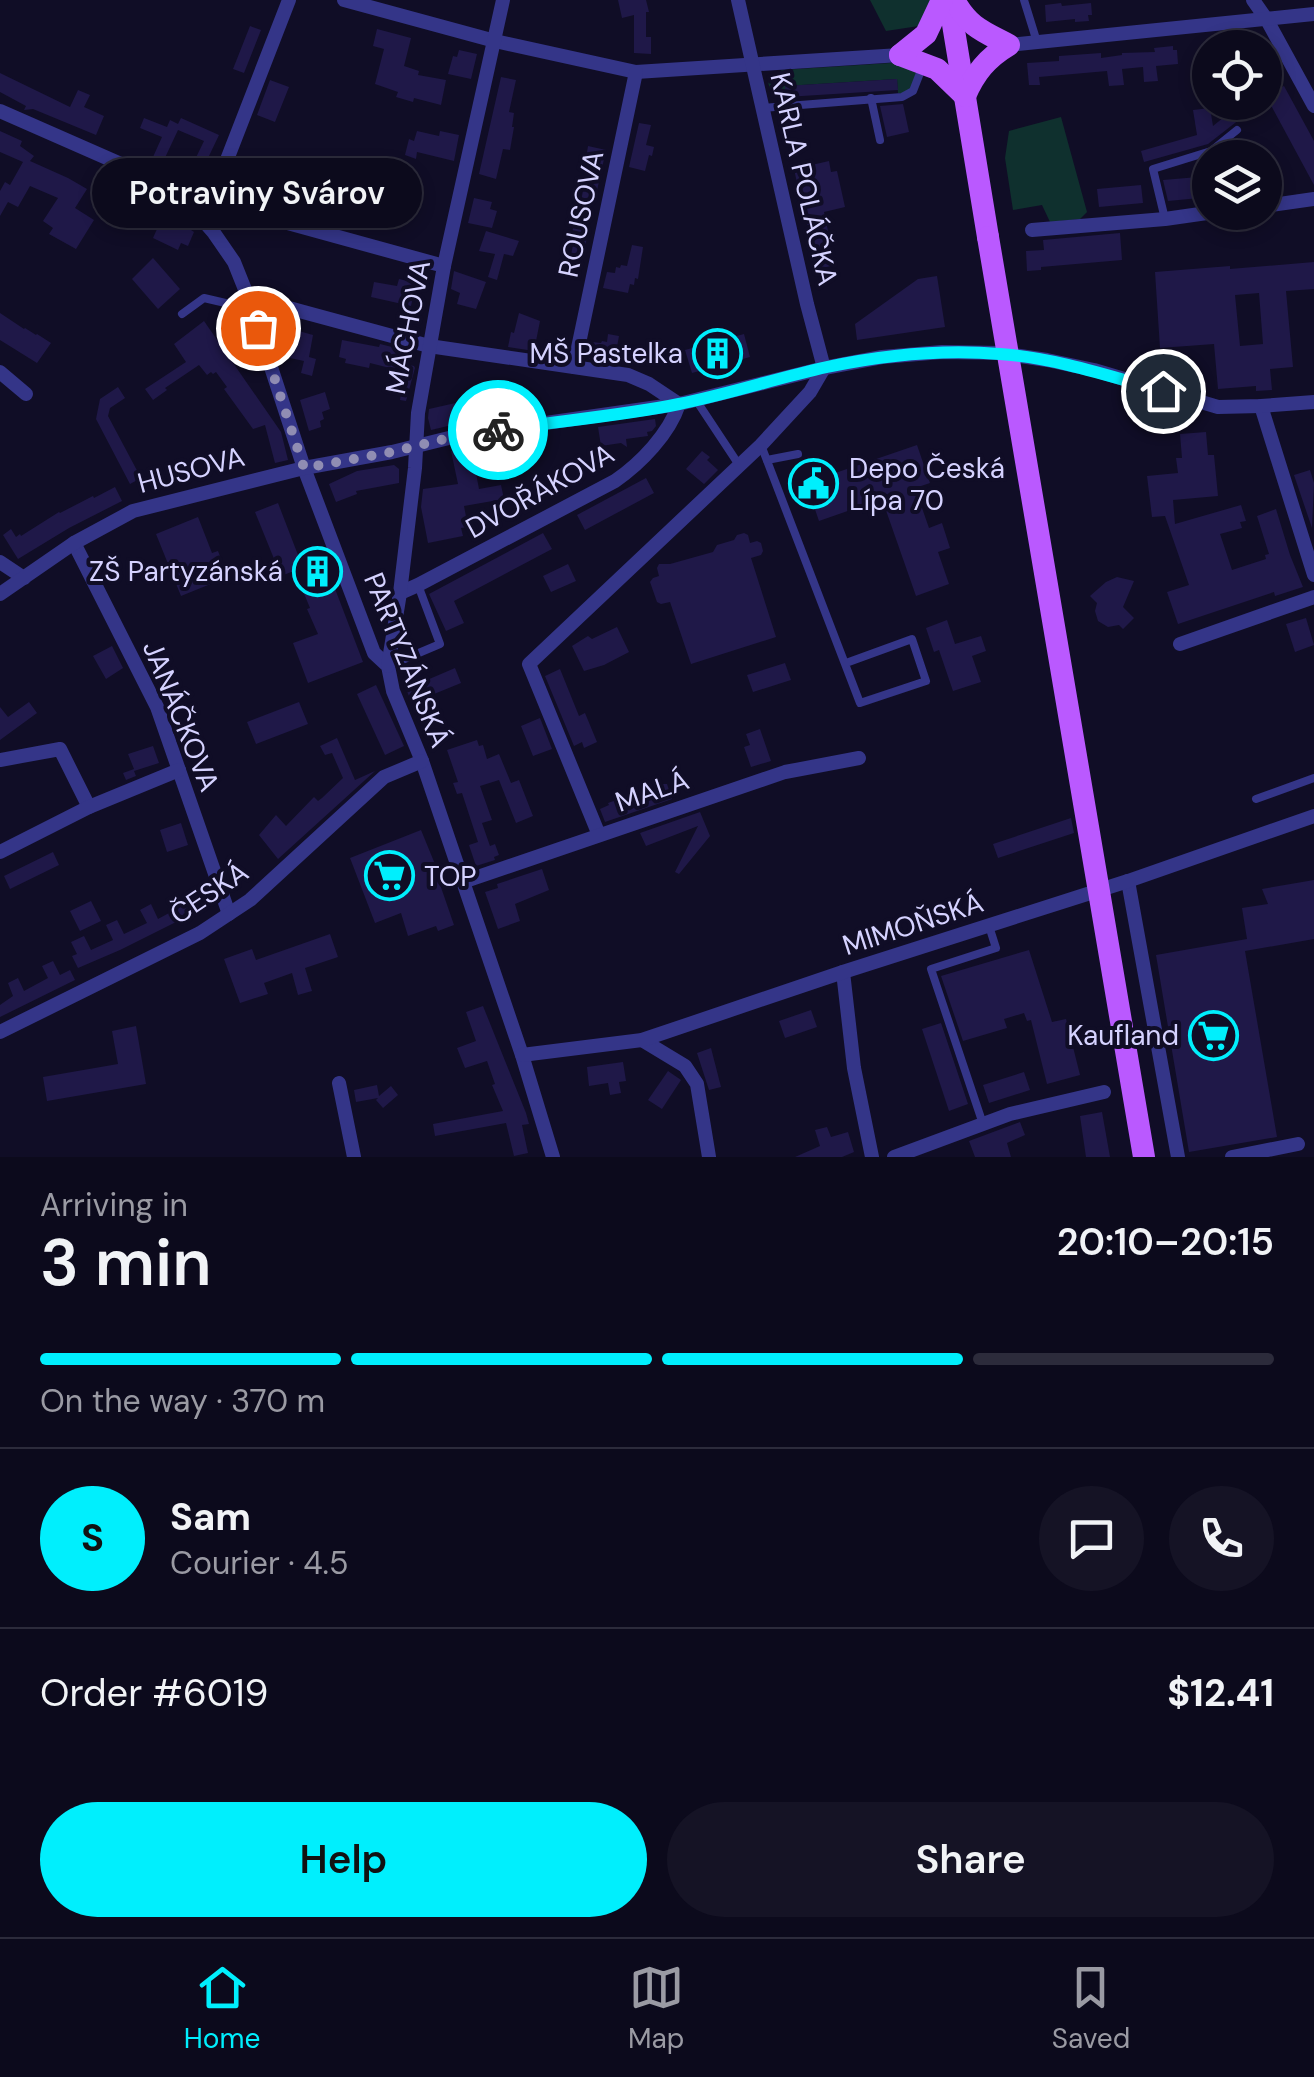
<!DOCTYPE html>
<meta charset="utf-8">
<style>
body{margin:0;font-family:"DM Sans",sans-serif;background:#151325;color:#f1f3f6;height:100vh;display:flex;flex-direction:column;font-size:38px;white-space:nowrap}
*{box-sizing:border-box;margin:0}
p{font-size:32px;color:#9a9aa3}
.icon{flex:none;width:55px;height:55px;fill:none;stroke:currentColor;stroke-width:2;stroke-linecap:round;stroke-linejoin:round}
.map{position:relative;height:1157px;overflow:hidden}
.details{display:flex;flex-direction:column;background:#0c0a1c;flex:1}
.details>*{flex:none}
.fabs{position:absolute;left:1192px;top:30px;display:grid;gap:20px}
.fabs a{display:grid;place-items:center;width:90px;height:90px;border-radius:50%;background:#0c0a1c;box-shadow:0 5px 15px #0003,0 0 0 2px #2c2b3b;font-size:50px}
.pin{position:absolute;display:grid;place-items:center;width:85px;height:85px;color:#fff;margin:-42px;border:5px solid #fff;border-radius:50%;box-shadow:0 2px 10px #0007}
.courier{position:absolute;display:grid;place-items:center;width:100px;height:100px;margin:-50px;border:8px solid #00effd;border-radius:50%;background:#fff;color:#222;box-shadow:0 2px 12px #0007}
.bubble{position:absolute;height:70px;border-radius:35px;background:#0c0a1c;box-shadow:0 5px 15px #0003,0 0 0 2px #2c2b3b;font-size:32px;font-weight:600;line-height:70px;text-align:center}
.head em{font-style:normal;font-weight:600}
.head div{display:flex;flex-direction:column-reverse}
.head{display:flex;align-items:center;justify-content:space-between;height:170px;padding:0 40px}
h1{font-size:65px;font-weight:600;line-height:75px}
.bar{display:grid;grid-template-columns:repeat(4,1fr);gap:15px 10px;align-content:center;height:120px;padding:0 40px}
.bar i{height:12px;border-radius:8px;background:#2c2b3b}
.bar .active{background:#00effd}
.bar p{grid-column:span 4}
.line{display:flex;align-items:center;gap:25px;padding:0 40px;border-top:2px solid #2c2b3b}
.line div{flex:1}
.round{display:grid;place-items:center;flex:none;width:105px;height:105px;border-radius:52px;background:#151325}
.primary-button{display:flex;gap:20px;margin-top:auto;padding:20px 40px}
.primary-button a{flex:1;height:115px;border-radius:60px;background:#00effd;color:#111;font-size:40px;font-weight:600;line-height:115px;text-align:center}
.primary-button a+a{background:#151325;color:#f1f3f6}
.tabs{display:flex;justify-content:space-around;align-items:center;height:140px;border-top:2px solid #2c2b3b;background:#0c0a1c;font-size:28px;color:#9a9aa3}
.tabs a{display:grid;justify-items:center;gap:5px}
.tabs .active{color:#00effd}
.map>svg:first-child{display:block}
</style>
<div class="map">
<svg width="1314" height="1157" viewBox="0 0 1314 1157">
<rect width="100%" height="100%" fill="#100d26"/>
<!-- green -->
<g fill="#0f302e">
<path d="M870 0H932V24L886 31Z"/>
<path d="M891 63 919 66 912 88 905 93H898L897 79 786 86V95L772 97 768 82 782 70Z"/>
<path d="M1061 117 1087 212 1080 219 1050 222 1042 205 1013 210 1005 158 1009 131Z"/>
</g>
<!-- building -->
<g fill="#1f1848" fill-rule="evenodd">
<path d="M618 0H646L649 12H646V37H651V54L634 53V15L622 18Z"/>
<path d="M1061 3 1062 6 1091 3 1092 15H1088L1089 21 1075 22V19L1046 22 1045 5Z"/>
<path d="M250 26 261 30 244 73 233 69Z"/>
<path d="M377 29 411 38 404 66 419 71 418 75 446 80 441 105 414 98 413 102 396 97 398 92 375 84 384 49 373 46Z"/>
<path d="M1173 46V50H1177L1178 64 1156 66 1158 81 1144 82 1143 67 1122 69 1124 85 1109 86 1107 71 1039 77 1040 85H1029L1027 63 1059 61V56L1101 53V58L1122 55V53L1155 52 1154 48Z"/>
<path d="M459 50 477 54 471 79 448 74 453 56 457 57Z"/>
<path d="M0 73 70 107 78 90 90 95 84 107 104 116 96 135 33 109 24 110 26 106 0 92Z"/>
<path d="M501 77 516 80 509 112 514 113 512 127H514L510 150 503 149 496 179 479 174Z"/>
<path d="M897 79 898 90 786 97 785 86Z"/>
<path d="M270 80 289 87 275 122 257 115Z"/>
<path d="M1284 86 1314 141V185L1266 96Z"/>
<path d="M1248 103 1240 119 1208 144 1144 162 1141 151 1197 135 1193 110 1210 108 1213 126 1229 113Z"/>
<path d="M903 104 909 132 887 137 880 106Z"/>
<path d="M144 118 167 127 170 120 178 124 181 118 219 135 199 177 189 172 204 141 178 130 163 162 153 157 162 137 140 128Z"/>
<path d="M639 123 651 125 646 145 654 147 652 156 649 155 645 171 629 167Z"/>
<path d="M0 131 22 141 20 146 34 156 30 161 68 178 87 189 75 208 94 220 76 249 49 234 53 228 43 221 58 198 30 186 18 207 8 202 0 216V191L5 182 10 185 23 162 0 152Z"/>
<path d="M417 131 439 136 440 131 459 135 454 161 417 152 416 159 405 155 409 139 414 141Z"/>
<path d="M588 146 606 150 594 204 581 201 588 165H585Z"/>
<path d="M829 161 831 172 837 171 845 207 824 212 831 245 826 246 831 266 818 269 803 207 799 205 801 201 794 169Z"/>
<path d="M1210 176V197L1168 201 1163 180Z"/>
<path d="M1141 185 1143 203 1099 207 1097 189Z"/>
<path d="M124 196 189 226 188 228 194 232 188 246 181 243 178 250 153 238 157 229 117 211Z"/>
<path d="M474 198 492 202 490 209 497 211 492 228 468 223Z"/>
<path d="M574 224 589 227 581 267 569 265 573 245 563 243 565 232 572 233Z"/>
<path d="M486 231 519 241 513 256 504 254 497 280 488 277 495 254 479 251Z"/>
<path d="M1120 233 1122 260 1041 267V270L1027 271 1026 251 1044 250 1043 240Z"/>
<path d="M632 245 643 247 638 279 635 278 634 285 630 284 628 293 603 288 607 272 615 273 616 267 620 268 621 265 627 266Z"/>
<path d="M153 258 180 289 158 309 132 279Z"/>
<path d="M1314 262V289L1286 291 1293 367 1270 369 1272 390 1256 391V386L1218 389 1214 344 1160 348 1155 272 1230 266V269ZM1259 293 1263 344 1240 346 1235 295Z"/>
<path d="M454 271 486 282 476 309 457 304 460 293 451 289Z"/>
<path d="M937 276 945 327 857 340 855 324 918 279Z"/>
<path d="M399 279 416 283 411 306 371 297 374 282 397 286Z"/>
<path d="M0 313 24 329 25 328 36 335 37 334 51 343 37 363 0 340Z"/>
<path d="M519 313 540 321 534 351 508 347 511 332 514 333Z"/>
<path d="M204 321 281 432 288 460 275 463 265 425 253 429 224 389 227 387 216 372 213 374 211 372 207 375 199 365 165 388 167 390 153 400 145 389 186 362 174 344Z"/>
<path d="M274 324 313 335 309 357 316 359 312 376 301 373 304 361 290 358 292 349 276 345 272 334Z"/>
<path d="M608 334 619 336 617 347 623 348 620 363 589 359 592 342 601 343 602 341 607 342Z"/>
<path d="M744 334 750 357 692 373 685 350Z"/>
<path d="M342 340 379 347 380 344 408 351 405 364 414 366 415 368 406 401 400 400 403 374 389 372 390 368 370 363 369 368 345 363 346 359 339 357Z"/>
<path d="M118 387 125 398 110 408 108 416 141 478 130 484 96 419 100 399Z"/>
<path d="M325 392 330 409 322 412 324 419 320 421 321 427 309 431 300 400Z"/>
<path d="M482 397 486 417 431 430 428 418 429 409Z"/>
<path d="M655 419 656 426 652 431 647 432 648 436 626 439 627 447 621 443 601 446 598 427Z"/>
<path d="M1206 432 1208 455H1214L1218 496 1173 500 1175 524 1241 505 1246 521 1240 522 1242 528 1220 534 1232 570 1266 559 1265 555 1269 554 1257 516 1276 509 1290 555 1303 587 1275 596 1274 592 1178 624 1167 592 1189 585 1165 516 1152 517 1147 476 1178 473 1176 458H1182L1180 434Z"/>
<path d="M917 445 930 483 915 488 929 528 942 523 950 548 938 552 949 584 916 596 882 499 819 521 806 483Z"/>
<path d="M471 447 479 489 501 485 504 499 464 506 468 527 461 528 463 536 428 543 421 507 423 489 458 484 451 451Z"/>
<path d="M702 451 710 457 707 460 718 470 704 484 686 469Z"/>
<path d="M394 465 399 469V483L356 491 357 494 336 502 329 484 357 471Z"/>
<path d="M1310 470 1314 483 1312 528 1294 475Z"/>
<path d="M646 478 654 493 585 530 577 515Z"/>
<path d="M115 487 122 501 69 528 18 559 3 535 11 529 16 537 20 534 21 536 59 512 60 513 93 496 94 498Z"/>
<path d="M278 503 298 555 322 546 327 560H324L363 662 308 683 293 643 318 634 307 609 310 608 303 591 313 587 304 567 281 576 255 512Z"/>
<path d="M198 517 212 553 218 551 224 567 218 569 223 579 181 596 156 534Z"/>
<path d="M543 533 552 549 454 601 464 623 446 631 429 594Z"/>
<path d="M744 533 748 535 750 543 757 541 761 543 763 551 761 555 751 558 776 637 691 664 670 602 661 604 657 602 650 582 653 578 659 576 657 568 659 564H670L713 552 717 545 734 540 737 535Z"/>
<path d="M568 564 576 581 551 592 543 576Z"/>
<path d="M1117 577 1134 581 1123 607 1134 618 1123 629 1119 625 1108 627 1098 621 1095 611 1097 603 1090 596 1106 582Z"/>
<path d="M1306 618 1314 645 1295 652 1286 624Z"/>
<path d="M947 620 955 644 981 636 986 651 972 656 981 682 953 691 939 650 934 652 926 628Z"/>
<path d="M617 627 629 652 604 665 584 671 572 646 588 636 592 639Z"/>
<path d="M112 646 123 668 106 679 93 656Z"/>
<path d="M785 663 791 680 753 692 747 675Z"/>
<path d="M455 668 461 683 412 703 406 689Z"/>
<path d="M560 669 579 716 585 713 597 742 584 748 582 742 574 746 545 676Z"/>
<path d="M376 685 404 746 385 755 357 694Z"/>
<path d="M29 702 37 713 0 740V707L8 717Z"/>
<path d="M299 702 308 724 256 744 247 722Z"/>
<path d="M540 718 552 749 533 756 521 726Z"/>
<path d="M760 729 771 761 751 767 744 747 750 745 746 734Z"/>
<path d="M337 738 355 780 375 771 278 859 259 835 276 815 286 826 314 797 318 801 322 798 343 778 332 753 325 755 320 746Z"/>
<path d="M477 740 479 746 483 745 487 759 499 754 511 783 519 780 533 816 516 823 499 780 480 786 492 820 482 823 490 846 495 844 499 855 494 857 495 860 476 866 469 845 478 842 462 793 457 794 453 783 458 782 447 750Z"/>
<path d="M153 746 159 763 134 771 136 776 126 780 123 773 134 769 128 754Z"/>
<path d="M662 784H667L672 799 605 822 600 809 609 805 608 803Z"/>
<path d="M700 812 710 836 679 874 675 872 698 826 646 846 640 833Z"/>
<path d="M1071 818 1074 833 998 858 993 844Z"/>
<path d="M181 823 188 845 167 852 160 830Z"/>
<path d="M421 830 437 869 435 870 454 925 438 931 436 926 408 936 401 913 375 923 350 858Z"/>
<path d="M53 852 59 865 10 889 4 876Z"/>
<path d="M542 869 549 890 515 904 520 921 498 929 485 892 498 888 497 884Z"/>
<path d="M1314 880V939L1245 951 1277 1137 1189 1152 1156 955 1247 939 1242 908 1268 904 1262 889Z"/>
<path d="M205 886 210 900 207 902 208 904 183 914 185 917 172 924 120 950 78 968 72 956 77 954 71 942 84 936 91 950 113 940 106 925 117 920 124 934 147 923 140 910 151 904 158 919 193 900 190 892Z"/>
<path d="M91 901 101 921 80 931 70 911Z"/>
<path d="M330 934 338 957 305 968 312 991 298 995 292 973 264 983 268 994 240 1003 224 959 252 949 256 960Z"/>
<path d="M1029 950 1052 1022 1066 1019 1080 1075 1047 1084 1031 1020 1027 1021 1024 1013 1004 1019 1007 1028 963 1041 941 976Z"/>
<path d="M53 961 60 975 70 970 75 980 0 1017V1005L13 996 8 983 18 978 24 991 48 978 42 966Z"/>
<path d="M483 1006 526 1113 529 1124 522 1125 528 1153 514 1156 506 1123 435 1136 433 1124 503 1111 492 1085 495 1084 487 1061 465 1068 457 1048 476 1041 466 1012Z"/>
<path d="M811 1010 817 1027 785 1038 779 1021Z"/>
<path d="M941 1023 968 1104 949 1111 922 1029Z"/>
<path d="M136 1026 146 1084 47 1101 43 1077 118 1064 112 1031Z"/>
<path d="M711 1048 721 1087 709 1090 697 1053Z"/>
<path d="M623 1062 626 1081 619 1082 621 1093 610 1095 608 1083 589 1086 587 1067Z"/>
<path d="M668 1071 681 1080 662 1109 648 1100Z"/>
<path d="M1024 1072 1030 1090 989 1103 983 1085Z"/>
<path d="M377 1085 379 1096 391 1086 398 1095 383 1108 376 1100 378 1098 356 1102 354 1090Z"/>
<path d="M1102 1112 1110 1157H1086L1080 1116Z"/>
<path d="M1020 1122 1025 1135 1007 1143 1011 1157H975L969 1141Z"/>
<path d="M827 1127 831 1137 848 1132 854 1152 842 1157H795L820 1146 815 1130Z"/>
</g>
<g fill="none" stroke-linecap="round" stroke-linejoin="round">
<!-- lane -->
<g stroke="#343588" stroke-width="8">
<path d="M1024 0 1037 42"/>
<path d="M871 98 880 140"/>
<path d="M762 108 902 97 913 91 922 68"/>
<path d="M1165 219 1153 169 1211 151 1237 130"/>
<path d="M182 314 204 298 234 305 248 297"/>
<path d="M696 400 739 465"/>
<path d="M761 445 860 703 926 681 912 639 846 663"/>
<path d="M767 460 798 454"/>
<path d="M388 666 440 644 418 585"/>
<path d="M1256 799 1314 778"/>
<path d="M983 1124 931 969 996 948 989 926"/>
</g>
<!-- street -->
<g stroke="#343588" stroke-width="14">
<path d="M344 0 495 41 636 72 900 55"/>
<path d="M738 0 807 304 824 368"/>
<path d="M1253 0 1267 20 1314 106"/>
<path d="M1009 45 1314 14"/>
<path d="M0 111 148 176 179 193 214 233 234 262 248 297 304 468 374 653 388 666 393 691 422 761 522 1055 553 1157"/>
<path d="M1265 206 1314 199"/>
<path d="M229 207 444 266"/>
<path d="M195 210 211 195 216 188 289 0"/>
<path d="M1032 230 1165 219 1214 212"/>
<path d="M248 297 429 346 628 375 649 384 679 404"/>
<path d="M574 367 636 72"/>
<path d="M0 372 26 394"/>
<path d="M1261 406 1314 575"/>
<path d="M74 543 157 707 229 914"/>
<path d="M0 562 24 578"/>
<path d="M400 593 418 585 615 481C641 463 669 434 679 404"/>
<path d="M0 594 74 543 133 511 304 468 392 452 461 435 679 404 824 368 882 357 942 352 1000 353 1047 360 1094 370 1218 407 1261 406 1314 402"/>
<path d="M1180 644 1314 597"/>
<path d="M388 666 400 593 415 468 418 413 444 266 503 0"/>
<path d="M0 760 60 749 89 807"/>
<path d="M599 835 529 664 761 445 810 392 824 368"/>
<path d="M0 852 89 807 179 770"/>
<path d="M1128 881 1178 1157"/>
<path d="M463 882 785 772 859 758"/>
<path d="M843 972 854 1068 872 1157"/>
<path d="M0 1032 200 933 250 900 384 777 422 761"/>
<path d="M642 1040 685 1066 697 1084 709 1157"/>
<path d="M522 1055 642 1040 843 972 1128 881 1314 816"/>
<path d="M339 1083 354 1157"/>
<path d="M894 1157 1010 1114 1104 1092"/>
<path d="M1232 1157 1298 1144"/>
</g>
<!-- primary -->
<g stroke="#ba59ff" stroke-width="22">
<path d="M949 0 988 237"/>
<path d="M954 0C969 27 982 31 1009 45 987 58 975 73 965 96"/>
<path d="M900 55 937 69 965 96"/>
<path d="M900 55 926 34 942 0"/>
</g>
<!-- primary-bridge -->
<path stroke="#ba59ff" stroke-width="22" d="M988 237 1144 1157"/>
</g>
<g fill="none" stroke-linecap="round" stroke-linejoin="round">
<!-- done -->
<path stroke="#908db3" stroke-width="10" stroke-dasharray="0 18" d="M258 328 304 468 392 452 461 435 498 430"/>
<!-- route -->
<path stroke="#00effd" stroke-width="12" d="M498 430C558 421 620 416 679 404 729 394 777 378 827 367 884 355 942 349 1000 354 1056 358 1109 376 1163 391"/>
</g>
<!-- icons -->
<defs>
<symbol id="building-ring" viewBox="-11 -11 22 22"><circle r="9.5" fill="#100d26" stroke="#00effd" stroke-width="1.5"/><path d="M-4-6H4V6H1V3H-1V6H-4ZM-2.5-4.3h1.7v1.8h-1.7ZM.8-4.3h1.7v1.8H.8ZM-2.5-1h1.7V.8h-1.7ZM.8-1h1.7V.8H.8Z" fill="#00effd"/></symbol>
<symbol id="civic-ring" viewBox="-11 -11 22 22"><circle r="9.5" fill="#100d26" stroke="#00effd" stroke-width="1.5"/><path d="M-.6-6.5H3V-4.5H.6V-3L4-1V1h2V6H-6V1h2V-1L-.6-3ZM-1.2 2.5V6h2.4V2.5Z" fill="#00effd"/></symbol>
<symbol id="supermarket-ring" viewBox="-11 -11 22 22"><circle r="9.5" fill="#100d26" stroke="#00effd" stroke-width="1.5"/><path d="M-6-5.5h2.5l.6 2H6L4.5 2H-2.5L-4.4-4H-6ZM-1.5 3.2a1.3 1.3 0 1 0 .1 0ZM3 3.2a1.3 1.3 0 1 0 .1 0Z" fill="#00effd"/></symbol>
</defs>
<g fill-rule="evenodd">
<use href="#building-ring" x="690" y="326" width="55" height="55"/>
<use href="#civic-ring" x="786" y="456" width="55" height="55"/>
<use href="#building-ring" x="290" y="544" width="55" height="55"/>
<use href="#supermarket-ring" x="362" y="848" width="55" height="55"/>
<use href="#supermarket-ring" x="1186" y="1008" width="55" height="55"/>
</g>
<g text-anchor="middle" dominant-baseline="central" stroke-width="8" stroke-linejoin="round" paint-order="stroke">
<!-- street labels -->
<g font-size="28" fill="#d5d2ff" stroke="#100d26">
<text transform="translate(804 179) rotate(77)">KARLA POLÁČKA</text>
<text transform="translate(581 214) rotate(-78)">ROUSOVA</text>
<text transform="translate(408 327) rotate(-79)">MÁCHOVA</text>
<text transform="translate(191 470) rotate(-15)">HUSOVA</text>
<text transform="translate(540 491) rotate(-29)">DVOŘÁKOVA</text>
<text transform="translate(407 660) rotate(68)">PARTYZÁNSKÁ</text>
<text transform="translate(181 716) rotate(68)">JANÁČKOVA</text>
<text transform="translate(652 791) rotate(-19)">MALÁ</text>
<text transform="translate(209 893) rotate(-34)">ČESKÁ</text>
<text transform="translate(913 924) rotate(-18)">MIMOŇSKÁ</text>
</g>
<!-- poi labels -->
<g font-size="28" fill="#d5d2ff" stroke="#100d26" text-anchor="end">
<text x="683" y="353">MŠ Pastelka</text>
<text x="849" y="468" text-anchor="start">Depo Česká<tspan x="849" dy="32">Lípa 70</tspan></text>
<text x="283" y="571">ZŠ Partyzánská</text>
<text x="424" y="876" text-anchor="start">TOP</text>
<text x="1179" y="1035">Kaufland</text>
</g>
</g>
</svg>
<div class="fabs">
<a><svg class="icon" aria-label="locate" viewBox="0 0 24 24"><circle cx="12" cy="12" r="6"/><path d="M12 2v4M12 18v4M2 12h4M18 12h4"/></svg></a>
<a><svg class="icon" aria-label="layers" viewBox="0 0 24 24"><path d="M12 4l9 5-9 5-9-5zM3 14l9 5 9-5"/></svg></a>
</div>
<div class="pin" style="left:258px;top:328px;background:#ea580c"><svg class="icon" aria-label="bag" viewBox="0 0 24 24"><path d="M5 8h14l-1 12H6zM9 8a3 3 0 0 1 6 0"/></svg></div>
<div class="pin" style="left:1163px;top:391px;background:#1f2937"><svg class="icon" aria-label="home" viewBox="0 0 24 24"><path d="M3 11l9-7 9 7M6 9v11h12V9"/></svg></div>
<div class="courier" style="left:498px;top:430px"><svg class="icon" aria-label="bike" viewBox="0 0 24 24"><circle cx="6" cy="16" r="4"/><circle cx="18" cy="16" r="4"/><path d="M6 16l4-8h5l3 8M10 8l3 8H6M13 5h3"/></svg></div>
<div class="bubble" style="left:92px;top:158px;width:330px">Potraviny Svárov</div>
</div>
<section class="details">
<div class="head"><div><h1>3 min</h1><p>Arriving in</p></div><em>20:10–20:15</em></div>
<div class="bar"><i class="active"></i><i class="active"></i><i class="active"></i><i></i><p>On the way · 370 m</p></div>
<div class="line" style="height:180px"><b class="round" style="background:#00effd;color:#111">S</b><div><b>Sam</b><p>Courier · 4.5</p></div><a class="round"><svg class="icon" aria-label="chat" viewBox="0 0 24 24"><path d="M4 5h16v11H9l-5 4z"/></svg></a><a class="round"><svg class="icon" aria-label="phone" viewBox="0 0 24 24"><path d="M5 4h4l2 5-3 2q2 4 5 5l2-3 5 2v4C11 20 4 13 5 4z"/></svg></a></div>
<div class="line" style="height:130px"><div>Order #6019</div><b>$12.41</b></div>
<div class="primary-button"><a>Help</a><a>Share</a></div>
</section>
<nav class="tabs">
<a class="active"><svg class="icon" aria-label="home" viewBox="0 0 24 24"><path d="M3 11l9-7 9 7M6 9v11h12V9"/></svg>Home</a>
<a><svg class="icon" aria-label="map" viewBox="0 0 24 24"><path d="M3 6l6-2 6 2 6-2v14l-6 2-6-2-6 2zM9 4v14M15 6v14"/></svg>Map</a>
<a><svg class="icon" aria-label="saved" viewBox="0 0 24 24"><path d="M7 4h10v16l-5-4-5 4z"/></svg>Saved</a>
</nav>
